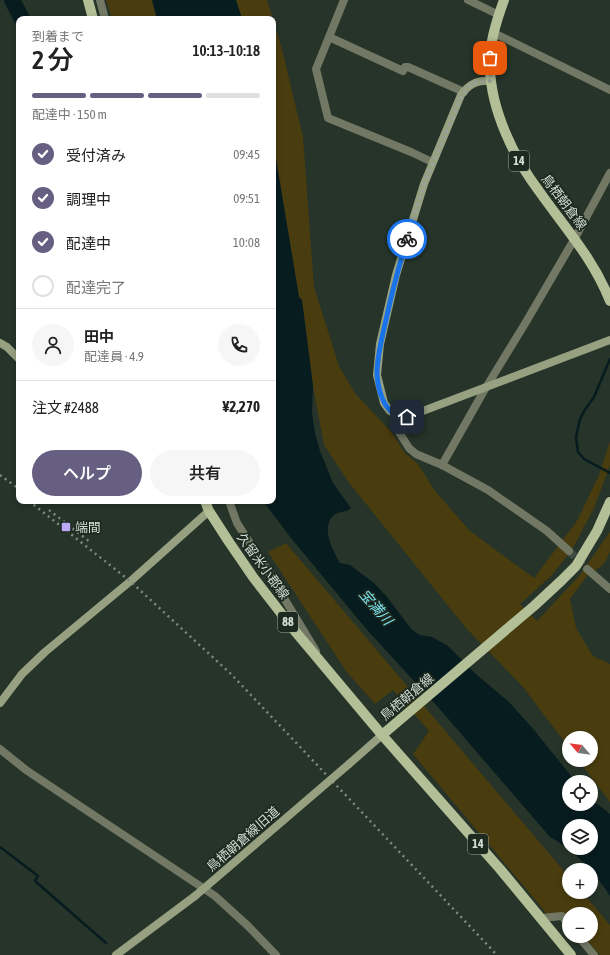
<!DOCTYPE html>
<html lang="ja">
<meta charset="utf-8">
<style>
body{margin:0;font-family:"Asap Condensed","Noto Sans JP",sans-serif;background:#f6f6f6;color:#222;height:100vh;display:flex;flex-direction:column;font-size:15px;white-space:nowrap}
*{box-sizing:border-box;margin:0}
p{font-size:13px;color:#767676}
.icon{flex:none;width:22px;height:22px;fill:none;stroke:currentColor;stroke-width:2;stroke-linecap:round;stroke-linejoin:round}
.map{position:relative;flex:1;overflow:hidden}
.drawer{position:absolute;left:16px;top:16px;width:260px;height:488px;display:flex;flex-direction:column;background:#fff;border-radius:8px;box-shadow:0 2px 6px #0003}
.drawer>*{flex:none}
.needle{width:26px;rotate:298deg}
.tools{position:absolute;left:562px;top:731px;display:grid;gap:8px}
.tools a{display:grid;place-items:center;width:36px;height:36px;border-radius:50%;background:#fff;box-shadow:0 2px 6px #0003;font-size:20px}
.pin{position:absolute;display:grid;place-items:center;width:34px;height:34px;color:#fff;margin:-17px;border-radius:8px;box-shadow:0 2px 6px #0006}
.courier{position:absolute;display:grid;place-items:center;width:40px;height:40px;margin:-20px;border:3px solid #1a73e8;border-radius:50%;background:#fff;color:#222;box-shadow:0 1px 5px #0007}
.head em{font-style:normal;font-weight:600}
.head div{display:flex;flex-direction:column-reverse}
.head{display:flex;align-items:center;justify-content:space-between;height:68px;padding:0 16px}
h1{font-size:26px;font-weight:600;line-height:30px}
.bar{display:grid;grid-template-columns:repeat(4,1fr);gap:6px 4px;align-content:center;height:48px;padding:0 16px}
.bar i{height:5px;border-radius:3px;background:#e0e0e0}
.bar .selected{background:#665f81}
.bar p{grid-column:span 4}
.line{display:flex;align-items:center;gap:10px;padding:0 16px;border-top:1px solid #e0e0e0}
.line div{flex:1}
.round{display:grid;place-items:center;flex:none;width:42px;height:42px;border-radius:21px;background:#f6f6f6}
ol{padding:0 16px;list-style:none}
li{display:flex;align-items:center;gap:12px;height:44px}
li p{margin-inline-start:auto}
li .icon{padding:4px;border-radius:50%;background:#665f81;color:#fff;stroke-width:4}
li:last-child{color:#767676}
li i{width:22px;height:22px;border:2px solid #e0e0e0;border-radius:50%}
.button{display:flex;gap:8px;margin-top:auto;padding:8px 16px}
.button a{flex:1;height:46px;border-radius:24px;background:#665f81;color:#fff;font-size:16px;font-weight:600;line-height:46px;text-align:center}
.button a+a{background:#f6f6f6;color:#222}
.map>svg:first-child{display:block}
</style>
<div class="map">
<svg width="610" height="955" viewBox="0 0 610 955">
<rect width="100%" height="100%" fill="#263429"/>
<!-- green -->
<g fill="#493c0e">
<path d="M106 0H152L157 19H112Z"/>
<path d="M236 0H267L273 19H242Z"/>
<path d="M273 19 282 49 303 137 314 287 339 366 355 393 392 433 405 453 418 464 435 491 470 531 534 578 577 521 599 475 610 441V465L594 508 572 550 552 575 520 604 537 621 579 576 610 532V552L604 564 587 576 570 599 576 628 593 656 610 664V802L578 760H591V738H569V748L523 687 466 628 350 484 324 445 313 386 302 300 299 297 273 141Z"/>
<path d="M286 543 569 877V892H582L610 925V955H600L583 936H591V914H569V919L547 914 413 754 429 731 393 690 375 704 346 671 268 552Z"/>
</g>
<!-- water -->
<g fill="#071c1f" fill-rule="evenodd">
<path d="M152 0H236L242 19H157Z"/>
<path d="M273 141 299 297 302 300 313 386 312 413 315 433 320 451 333 483 351 508C346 513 338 511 334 515 320 527 333 551 340 563L350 565 374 583 387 597 412 630 420 635 432 637 448 646 477 675 509 702 534 730 576 782H569V804H591V800L600 806 610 814V896C595 872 575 851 550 837L438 707 368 631 291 538 263 501H273ZM569 826H591V848H569Z"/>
</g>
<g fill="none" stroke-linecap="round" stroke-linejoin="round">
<!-- stream -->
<g stroke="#071c1f" stroke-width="2.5">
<path d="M610 359 594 397 584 411 580 419 576 437 578 452 584 459 610 473"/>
<path d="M0 847 38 876 35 881 106 943"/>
</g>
<!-- river -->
<path stroke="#071c1f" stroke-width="16" d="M12 0 22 19"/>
<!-- street-tunnel -->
<path stroke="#404d43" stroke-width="8" stroke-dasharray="8 4" stroke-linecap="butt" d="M569 551 587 569"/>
<!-- street -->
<g stroke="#727864" stroke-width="8">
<path d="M100 0 105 19"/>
<path d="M344 0 316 69 328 118 411 152 432 162"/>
<path d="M468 0 499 15"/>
<path d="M494 33 610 90"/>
<path d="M329 37 403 71 405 67H408L464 92"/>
<path d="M399 417V432L409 448 416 454 442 465 488 490 547 531 569 551"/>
<path d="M442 465 485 389 526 322 575 238 610 173"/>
<path d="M229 501 237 523 264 565 316 651"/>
<path d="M587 569 610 589"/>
<path d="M0 749 26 770 215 896 248 926 276 955"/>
<path d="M541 918 562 916 569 925"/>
<path d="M578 936 594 955"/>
</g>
<!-- secondary -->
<g stroke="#97a081" stroke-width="8">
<path d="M491 81C477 80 469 84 461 95L424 184 396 275 380 344 377 375 384 403 390 411 399 417H407L610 340"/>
<path d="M0 343 7 347 19 359"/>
<path d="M0 703 22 674 45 652 133 579 209 511"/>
<path d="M349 764 382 735"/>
<path d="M116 955 195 896"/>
</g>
<!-- primary -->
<g stroke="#b3bf96" stroke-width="10">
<path d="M88 0 93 19"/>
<path d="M504 0C496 22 489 44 490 68 491 110 514 158 539 191 565 228 593 258 610 301"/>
<path d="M205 501 209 511 229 542 253 577 294 630 382 735 500 869 571 955"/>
<path d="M382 735 534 606 561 581 576 566 597 531 610 502"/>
</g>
<!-- rail -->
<g stroke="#7f8b81" stroke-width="2.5" stroke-dasharray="2 4" stroke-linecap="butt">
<path d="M0 475 19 489"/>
<path d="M29 501 130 581 231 674 497 955"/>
<path d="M49 510 90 542"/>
</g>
<!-- secondary-bridge -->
<path stroke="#97a081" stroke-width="8" d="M195 896 349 764"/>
</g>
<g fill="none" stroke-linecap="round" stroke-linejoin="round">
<!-- done -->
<path stroke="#97a299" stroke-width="4" stroke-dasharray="0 7.2" d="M407 239 424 184 462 96C470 83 476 80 491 81L490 58"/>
<!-- route -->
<path stroke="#1a73e8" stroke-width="5" d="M407 239C399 266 392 292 386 320 382 337 377 356 377 374 378 389 383 410 398 416 401 417 405 417 407 417"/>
</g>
<!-- markers -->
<rect fill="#baaaf6" stroke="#1d2a1f" stroke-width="1.5" x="61" y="522" width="10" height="10" rx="2"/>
<g text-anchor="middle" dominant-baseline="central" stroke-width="3.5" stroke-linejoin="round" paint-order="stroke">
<!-- shield labels -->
<g fill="#1d2a1f" stroke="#9da79e" stroke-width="1">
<rect x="509" y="151" width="20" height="20" rx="3"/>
<rect x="278" y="612" width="20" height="20" rx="3"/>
<rect x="468" y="834" width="20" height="20" rx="3"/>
</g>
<g font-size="12" font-weight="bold" fill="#d4ddd5">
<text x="519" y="161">14</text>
<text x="288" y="622">88</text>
<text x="478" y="844">14</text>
</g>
<!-- street labels -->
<g font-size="13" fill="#d4ddd5" stroke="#1d2a1f">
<text transform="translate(564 202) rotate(53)">鳥栖朝倉線</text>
<text transform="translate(263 566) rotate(54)">久留米小郡線</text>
<text transform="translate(407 697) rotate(-40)">鳥栖朝倉線</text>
<text transform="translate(243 839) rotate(-41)">鳥栖朝倉線旧道</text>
</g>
<!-- poi labels -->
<g font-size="13" fill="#d4ddd5" stroke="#1d2a1f" text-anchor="start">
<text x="75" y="527">端間</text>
</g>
<!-- water labels -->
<g font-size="14" font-style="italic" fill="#7ee5f3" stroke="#1d2a1f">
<text transform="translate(376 607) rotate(49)">宝満川</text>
</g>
</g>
</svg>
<div class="tools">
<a><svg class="needle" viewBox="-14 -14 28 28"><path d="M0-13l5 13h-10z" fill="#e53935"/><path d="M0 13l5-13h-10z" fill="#767676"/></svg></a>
<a><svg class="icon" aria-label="locate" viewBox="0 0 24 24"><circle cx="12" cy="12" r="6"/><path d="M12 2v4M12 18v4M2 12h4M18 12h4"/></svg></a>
<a><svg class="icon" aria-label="layers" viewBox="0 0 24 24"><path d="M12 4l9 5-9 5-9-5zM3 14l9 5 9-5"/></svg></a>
<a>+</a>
<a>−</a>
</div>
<div class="pin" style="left:490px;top:58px;background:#ea580c"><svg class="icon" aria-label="bag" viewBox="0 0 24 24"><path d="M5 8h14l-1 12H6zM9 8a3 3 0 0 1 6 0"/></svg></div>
<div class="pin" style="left:407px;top:417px;background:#1f2937"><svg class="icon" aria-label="home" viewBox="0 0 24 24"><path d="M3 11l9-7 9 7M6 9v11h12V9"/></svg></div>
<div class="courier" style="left:407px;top:239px"><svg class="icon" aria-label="bike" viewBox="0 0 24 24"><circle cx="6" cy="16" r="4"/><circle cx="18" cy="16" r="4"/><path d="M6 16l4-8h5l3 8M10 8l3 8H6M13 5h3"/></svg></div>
<section class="drawer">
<div class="head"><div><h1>2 分</h1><p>到着まで</p></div><em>10:13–10:18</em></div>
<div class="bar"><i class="selected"></i><i class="selected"></i><i class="selected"></i><i></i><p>配達中 · 150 m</p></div>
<ol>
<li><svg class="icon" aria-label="check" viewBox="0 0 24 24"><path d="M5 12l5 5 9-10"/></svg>受付済み<p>09:45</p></li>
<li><svg class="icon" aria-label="check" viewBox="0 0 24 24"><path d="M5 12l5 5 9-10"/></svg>調理中<p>09:51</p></li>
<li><svg class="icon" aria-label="check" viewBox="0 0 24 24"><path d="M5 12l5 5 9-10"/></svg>配達中<p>10:08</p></li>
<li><i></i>配達完了</li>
</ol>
<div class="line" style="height:72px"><a class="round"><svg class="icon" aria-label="person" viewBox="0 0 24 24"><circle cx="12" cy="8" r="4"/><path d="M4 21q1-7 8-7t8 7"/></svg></a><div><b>田中</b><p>配達員 · 4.9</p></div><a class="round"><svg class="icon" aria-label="phone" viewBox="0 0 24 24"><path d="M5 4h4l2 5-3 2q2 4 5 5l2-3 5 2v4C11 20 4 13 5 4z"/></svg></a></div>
<div class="line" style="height:52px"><div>注文 #2488</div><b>¥2,270</b></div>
<div class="button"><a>ヘルプ</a><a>共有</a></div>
</section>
</div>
